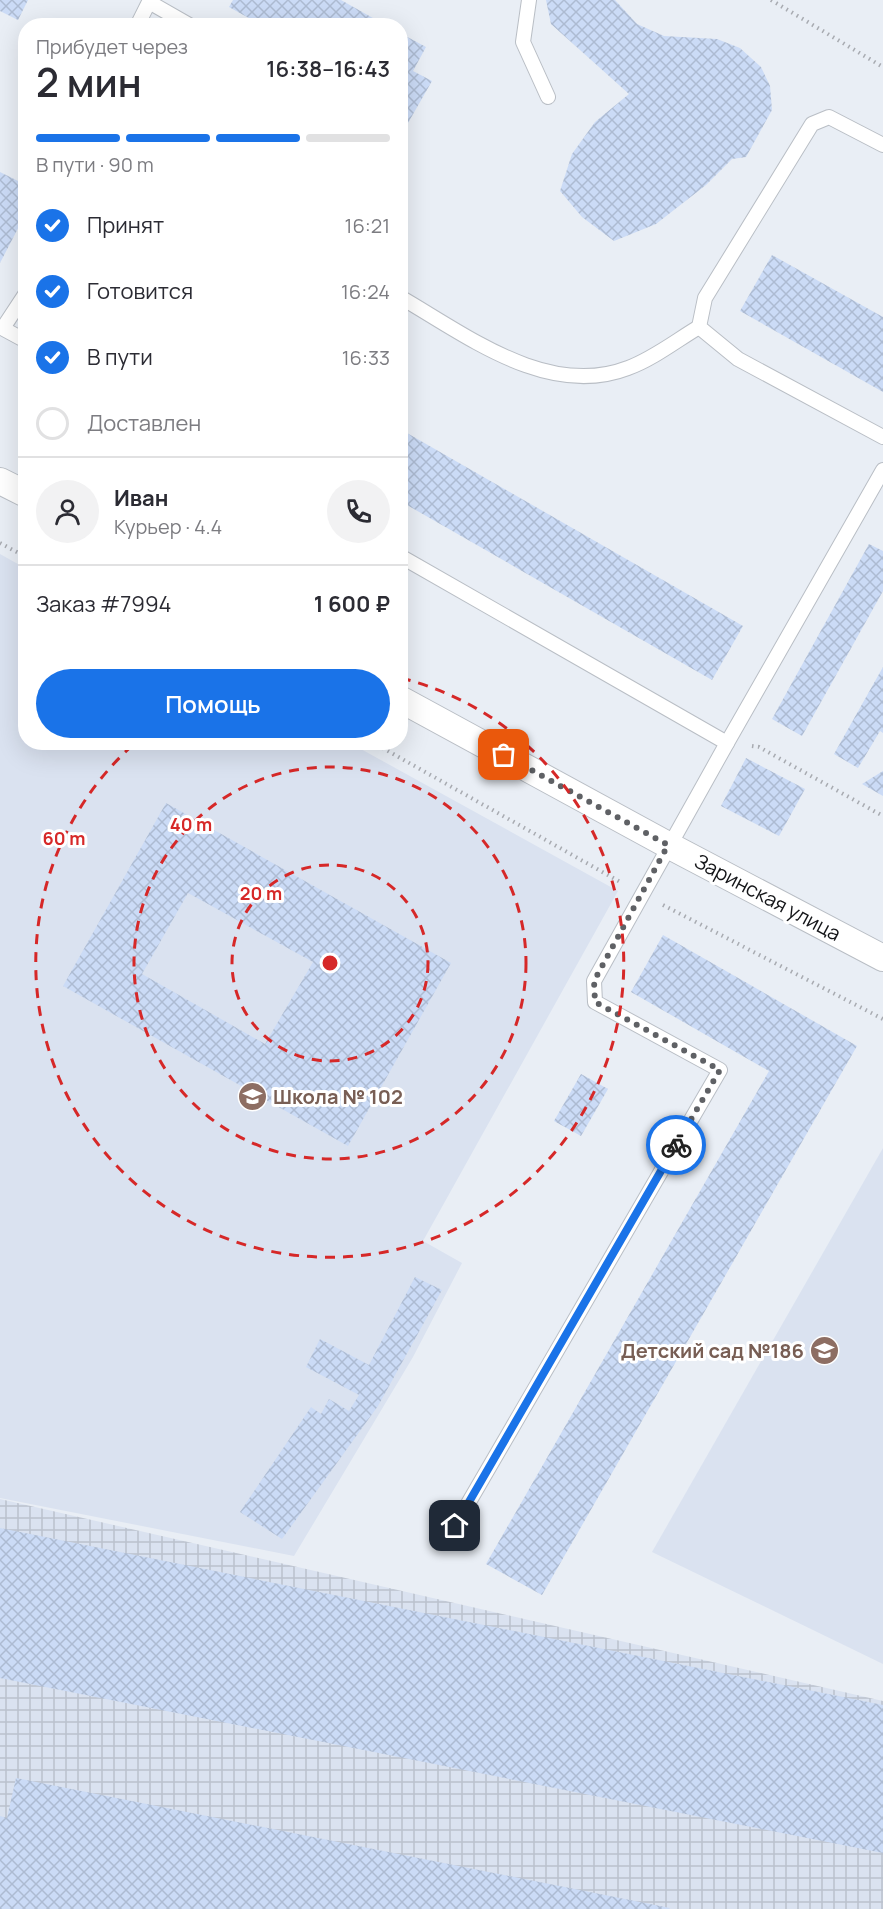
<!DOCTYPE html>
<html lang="ru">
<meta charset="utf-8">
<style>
body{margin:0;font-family:Manrope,sans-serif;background:#f2f2f3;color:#2b2b33;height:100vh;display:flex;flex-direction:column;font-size:22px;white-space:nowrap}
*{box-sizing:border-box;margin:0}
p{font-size:20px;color:#7c7c81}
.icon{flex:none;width:33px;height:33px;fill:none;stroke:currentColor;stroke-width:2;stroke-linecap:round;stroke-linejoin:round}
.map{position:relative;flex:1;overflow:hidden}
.side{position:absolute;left:18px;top:18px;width:390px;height:732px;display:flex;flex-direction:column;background:#fff;border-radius:24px;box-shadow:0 6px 24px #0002}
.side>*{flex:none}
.pin{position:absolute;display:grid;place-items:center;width:51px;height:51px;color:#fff;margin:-26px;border-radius:12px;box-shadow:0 3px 9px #0006}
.courier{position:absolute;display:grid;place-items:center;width:60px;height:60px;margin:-30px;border:4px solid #1a73e8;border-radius:50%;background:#fff;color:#222;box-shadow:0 2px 8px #0007}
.overview em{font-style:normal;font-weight:600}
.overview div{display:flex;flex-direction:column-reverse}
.overview{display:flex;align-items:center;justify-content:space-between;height:102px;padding:0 18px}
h1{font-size:39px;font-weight:600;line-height:45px}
.bar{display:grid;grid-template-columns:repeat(4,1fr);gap:9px 6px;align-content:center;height:72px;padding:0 18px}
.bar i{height:8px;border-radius:4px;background:#e1e1e2}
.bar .selected{background:#1a73e8}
.bar p{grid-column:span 4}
.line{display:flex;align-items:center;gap:15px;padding:0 18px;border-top:2px solid #e1e1e2}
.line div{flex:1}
.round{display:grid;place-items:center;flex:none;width:63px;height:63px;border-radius:32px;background:#f2f2f3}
ol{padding:0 18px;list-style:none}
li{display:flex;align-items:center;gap:18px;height:66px}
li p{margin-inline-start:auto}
li .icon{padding:6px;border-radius:50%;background:#1a73e8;color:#fff;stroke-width:4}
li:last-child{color:#7c7c81}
li i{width:33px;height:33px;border:3px solid #e1e1e2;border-radius:50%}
.primary-button{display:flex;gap:12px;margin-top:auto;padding:12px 18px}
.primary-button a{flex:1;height:69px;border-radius:36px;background:#1a73e8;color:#fff;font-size:24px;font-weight:600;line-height:69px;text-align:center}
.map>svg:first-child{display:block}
</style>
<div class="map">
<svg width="883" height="1909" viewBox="0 0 883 1909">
<defs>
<pattern id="industrial-grid" width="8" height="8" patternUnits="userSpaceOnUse" patternTransform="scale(1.5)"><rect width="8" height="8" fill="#dae2f0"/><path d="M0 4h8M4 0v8" fill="none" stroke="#bac1cd"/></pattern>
<pattern id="building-cross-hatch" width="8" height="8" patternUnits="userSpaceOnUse" patternTransform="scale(1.5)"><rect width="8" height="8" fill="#cbdbf6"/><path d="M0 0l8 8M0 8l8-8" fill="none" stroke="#adbbd2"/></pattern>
</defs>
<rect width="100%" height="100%" fill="#e9eef5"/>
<!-- industrial -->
<path fill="url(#industrial-grid)" d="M0 1499 883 1701V1909H0Z"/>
<!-- built -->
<g fill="#dae2f0">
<path d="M0 554 25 568 26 742 350 743 618 891 423 1241 462 1263 413 1357 294 1556 0 1498Z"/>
<path d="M883 1148V1664L652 1552Z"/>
</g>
<!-- building -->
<g fill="url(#building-cross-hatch)" fill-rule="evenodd">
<path d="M0 0H28L18 20 0 11Z"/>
<path d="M233 0H341L387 26H263L229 7Z"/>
<path d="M546 0H615L637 24 664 36 717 39 740 48 761 67 770 86 772 110 746 157 732 159 706 185 656 224 614 241 582 217 560 191 572 154 595 122 629 94 551 24Z"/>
<path d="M400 33 426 47 413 71 432 81 400 137Z"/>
<path d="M0 172 26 185V213L0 263Z"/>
<path d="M772 255 883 317V392L740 311Z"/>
<path d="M400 429 743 626 712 680 400 501Z"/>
<path d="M869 544 883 551V591L802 736 772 719Z"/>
<path d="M883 667V733L880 731 858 768 834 754Z"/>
<path d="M746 758 805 789 779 836 721 806Z"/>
<path d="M883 771V796L862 784Z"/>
<path d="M166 803 451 963 348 1146 63 986ZM188 893 313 962 265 1044 142 974Z"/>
<path d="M663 935 857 1046 542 1595 486 1564 769 1071 631 992Z"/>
<path d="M581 1074 608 1089 581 1136 554 1121Z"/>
<path d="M415 1277 442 1290 378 1406 282 1539 240 1512 311 1407 321 1414 329 1399 349 1411 359 1395 306 1367 320 1339 369 1365Z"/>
<path d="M0 1528 883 1705V1853L0 1678Z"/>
<path d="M16 1778 670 1908 669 1909H0V1816L7 1818Z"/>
</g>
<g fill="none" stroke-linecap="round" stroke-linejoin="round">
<defs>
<g id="lane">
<path d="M529 0 523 42 548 97"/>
<path d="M137 26 149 2 191 26"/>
<path d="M883 145 829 117 812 124 705 298 699 327 738 359 883 437"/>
<path d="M400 297C466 335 548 399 628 368 653 359 677 340 699 327"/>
<path d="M0 327 26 341"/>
<path d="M3 328 26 293"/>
<path d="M400 556 727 743 594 981 595 1002 720 1070 455 1526"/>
<path d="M727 743 883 470"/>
</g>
<g id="street">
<path d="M0 481 26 494"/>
<path d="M400 699 668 845 883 958"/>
</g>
</defs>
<!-- lane casing -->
<use href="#lane" stroke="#b9bec5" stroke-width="16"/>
<!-- street casing -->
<use href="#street" stroke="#b9bec5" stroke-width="28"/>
<!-- path -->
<g stroke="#a8abb1" stroke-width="4" stroke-dasharray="1.5 4.5" stroke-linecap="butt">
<path d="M771 0 883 67"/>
<path d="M0 543 26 557"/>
<path d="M372 742 622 883"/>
<path d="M752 746 759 747 883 816"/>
<path d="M663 905 883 1019"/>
</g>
<!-- lane -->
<use href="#lane" stroke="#fff" stroke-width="14"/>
<!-- street -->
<use href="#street" stroke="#fff" stroke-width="26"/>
</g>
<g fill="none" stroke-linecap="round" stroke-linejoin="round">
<!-- done -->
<path stroke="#5f6165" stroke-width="6" stroke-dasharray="0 10.8" d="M504 755 668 845 594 981 595 1002 720 1070 676 1145"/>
<!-- route -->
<path stroke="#1a73e8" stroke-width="8" d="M455 1526 676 1145"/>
</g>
<!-- distance rings -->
<g fill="none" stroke="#d62828" stroke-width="3" stroke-dasharray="10 8">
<circle cx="330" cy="963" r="98"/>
<circle cx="330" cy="963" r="196"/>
<path d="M401 678A294 294 0 1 1 135 743"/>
</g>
<!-- icons -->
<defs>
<symbol id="school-disc" viewBox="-11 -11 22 22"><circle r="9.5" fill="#8d6e63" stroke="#fff"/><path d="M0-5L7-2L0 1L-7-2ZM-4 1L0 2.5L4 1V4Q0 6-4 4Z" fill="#fff"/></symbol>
</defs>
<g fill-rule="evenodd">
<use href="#school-disc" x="236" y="1080" width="33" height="33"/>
<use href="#school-disc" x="808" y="1334" width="33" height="33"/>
</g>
<g text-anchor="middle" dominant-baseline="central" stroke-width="6" stroke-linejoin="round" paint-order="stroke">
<!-- street labels -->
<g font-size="20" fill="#141518" stroke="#fff">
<text transform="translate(768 897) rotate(28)">Заринская улица</text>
</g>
<!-- education labels -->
<g font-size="20" font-weight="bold" fill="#785e54" stroke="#fff" text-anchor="start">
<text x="273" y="1096">Школа № 102</text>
<text x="804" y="1350" text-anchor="end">Детский сад №186</text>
</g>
</g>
<circle cx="330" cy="963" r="9" fill="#d62828" stroke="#fff" stroke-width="3"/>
<g font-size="18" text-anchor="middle" font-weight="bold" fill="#d62828" stroke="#fff" stroke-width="6" stroke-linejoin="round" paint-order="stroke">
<text x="191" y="831">40 m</text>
<text x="64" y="845">60 m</text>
<text x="261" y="900">20 m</text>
</g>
</svg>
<div class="pin" style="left:504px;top:755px;background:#ea580c"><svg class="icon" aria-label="bag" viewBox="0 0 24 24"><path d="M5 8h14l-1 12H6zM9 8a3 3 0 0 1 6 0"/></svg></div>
<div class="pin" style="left:455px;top:1526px;background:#1f2937"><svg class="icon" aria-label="home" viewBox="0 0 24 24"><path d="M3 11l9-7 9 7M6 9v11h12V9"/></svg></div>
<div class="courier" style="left:676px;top:1145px"><svg class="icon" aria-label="bike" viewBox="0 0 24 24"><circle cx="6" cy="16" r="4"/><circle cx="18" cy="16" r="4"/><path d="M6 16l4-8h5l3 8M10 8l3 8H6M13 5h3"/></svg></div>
<section class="side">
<div class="overview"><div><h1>2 мин</h1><p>Прибудет через</p></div><em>16:38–16:43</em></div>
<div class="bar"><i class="selected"></i><i class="selected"></i><i class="selected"></i><i></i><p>В пути · 90 m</p></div>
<ol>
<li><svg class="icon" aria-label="check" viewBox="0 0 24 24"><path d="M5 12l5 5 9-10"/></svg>Принят<p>16:21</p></li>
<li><svg class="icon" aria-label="check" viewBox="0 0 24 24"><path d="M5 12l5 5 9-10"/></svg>Готовится<p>16:24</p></li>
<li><svg class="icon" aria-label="check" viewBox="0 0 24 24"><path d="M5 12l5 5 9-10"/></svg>В пути<p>16:33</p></li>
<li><i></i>Доставлен</li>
</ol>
<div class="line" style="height:108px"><a class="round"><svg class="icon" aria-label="person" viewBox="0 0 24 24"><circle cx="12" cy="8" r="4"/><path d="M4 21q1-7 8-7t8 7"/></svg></a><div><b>Иван</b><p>Курьер · 4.4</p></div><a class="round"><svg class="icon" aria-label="phone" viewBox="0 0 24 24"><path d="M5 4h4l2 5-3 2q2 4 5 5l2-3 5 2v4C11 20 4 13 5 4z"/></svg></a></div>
<div class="line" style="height:78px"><div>Заказ #7994</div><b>1 600 ₽</b></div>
<div class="primary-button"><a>Помощь</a></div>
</section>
</div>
